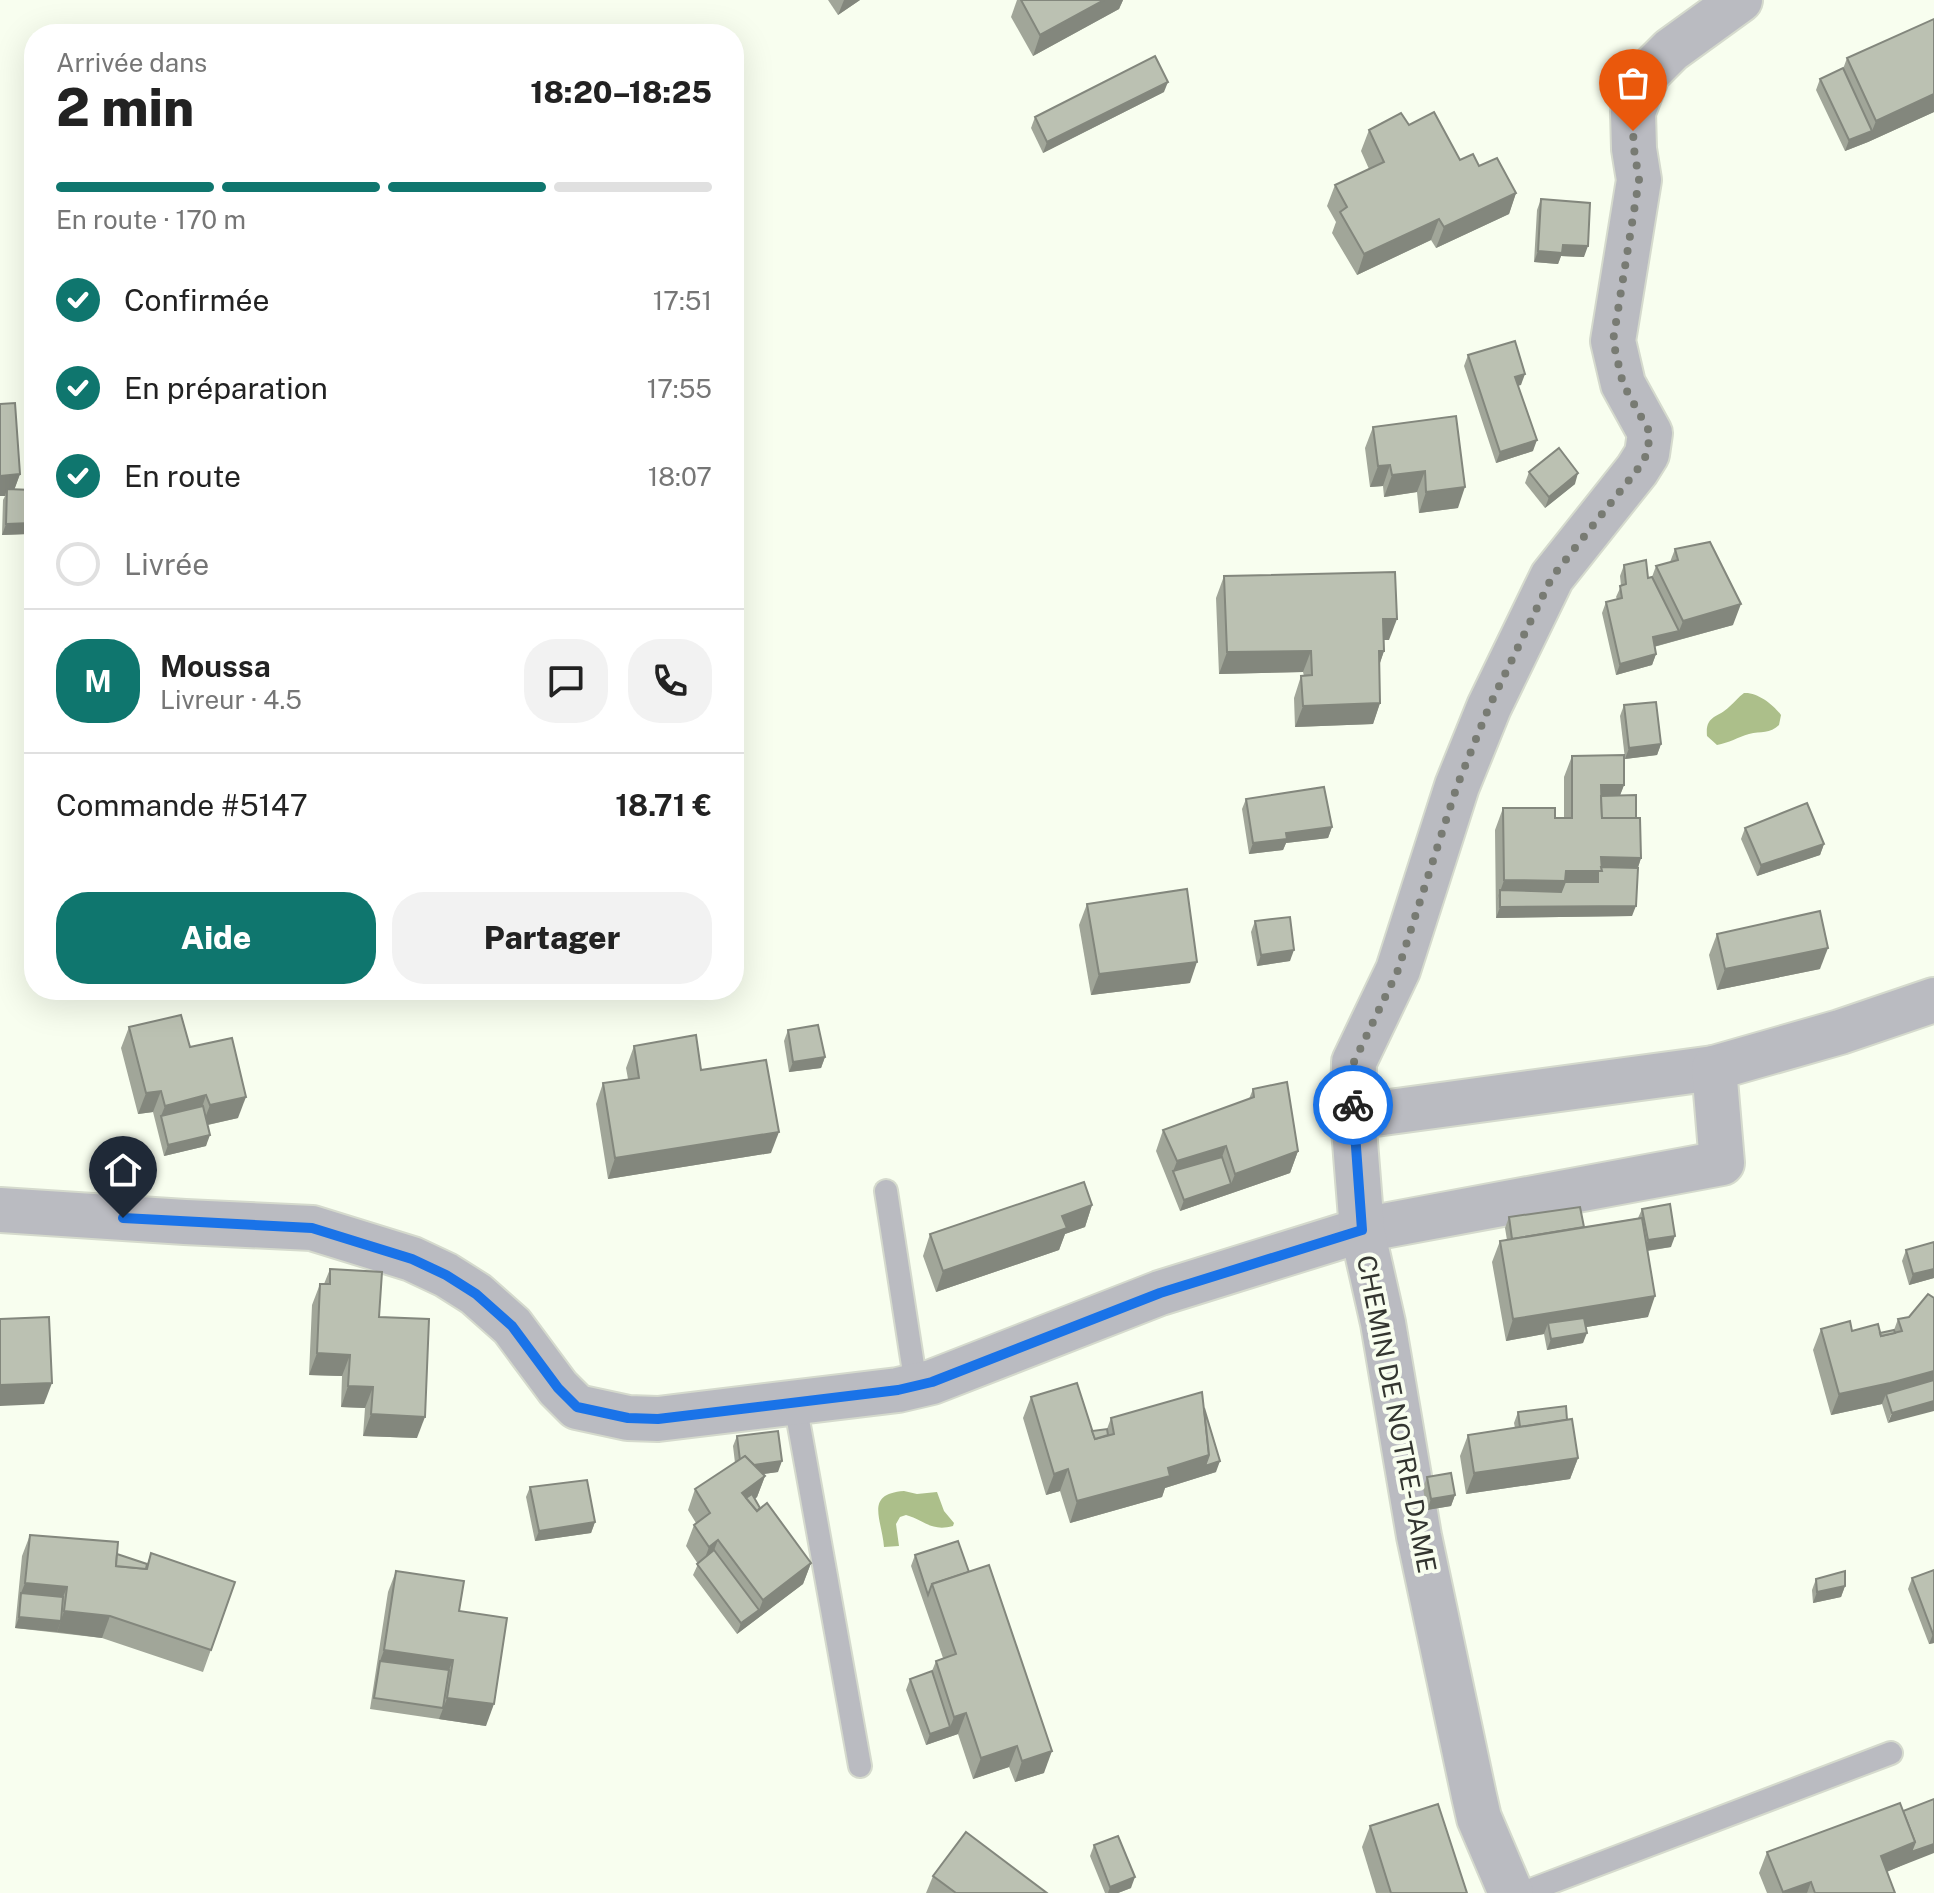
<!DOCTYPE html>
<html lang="fr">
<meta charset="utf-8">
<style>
body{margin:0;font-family:"Public Sans",sans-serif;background:#f2f2f2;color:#222;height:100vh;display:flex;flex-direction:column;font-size:30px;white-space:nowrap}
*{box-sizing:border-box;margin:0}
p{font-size:26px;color:#767676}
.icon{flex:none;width:44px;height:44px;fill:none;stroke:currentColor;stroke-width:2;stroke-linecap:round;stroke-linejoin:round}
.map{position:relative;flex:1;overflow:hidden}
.panel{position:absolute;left:24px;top:24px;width:720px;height:976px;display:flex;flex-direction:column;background:#fff;border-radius:32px;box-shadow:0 8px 32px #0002}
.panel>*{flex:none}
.pin{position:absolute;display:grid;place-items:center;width:68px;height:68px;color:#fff;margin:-82px -34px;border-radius:50% 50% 50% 0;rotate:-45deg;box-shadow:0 0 8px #0007}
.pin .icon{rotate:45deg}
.courier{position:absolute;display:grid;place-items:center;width:80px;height:80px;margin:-40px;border:6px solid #1a73e8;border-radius:50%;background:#fff;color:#222;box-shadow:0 2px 10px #0007}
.overview em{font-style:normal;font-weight:800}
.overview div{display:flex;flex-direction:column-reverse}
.overview{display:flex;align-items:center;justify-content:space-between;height:136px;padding:0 32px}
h1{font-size:52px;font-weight:800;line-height:60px}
.bar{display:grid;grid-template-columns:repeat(4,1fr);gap:12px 8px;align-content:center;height:96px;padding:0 32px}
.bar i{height:10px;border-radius:6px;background:#e0e0e0}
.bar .selected{background:#0f766e}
.bar p{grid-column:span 4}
.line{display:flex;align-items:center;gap:20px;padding:0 32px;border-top:2px solid #e0e0e0}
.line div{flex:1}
.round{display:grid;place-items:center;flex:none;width:84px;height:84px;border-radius:32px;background:#f2f2f2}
ol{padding:0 32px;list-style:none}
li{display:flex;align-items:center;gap:24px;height:88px}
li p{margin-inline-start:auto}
li .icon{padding:8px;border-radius:50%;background:#0f766e;color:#fff;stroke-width:4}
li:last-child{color:#767676}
li i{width:44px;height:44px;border:4px solid #e0e0e0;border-radius:50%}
.button{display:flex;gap:16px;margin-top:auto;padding:16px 32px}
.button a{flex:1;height:92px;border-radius:32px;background:#0f766e;color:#fff;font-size:32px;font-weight:800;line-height:92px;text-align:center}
.button a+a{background:#f2f2f2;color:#222}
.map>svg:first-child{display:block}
</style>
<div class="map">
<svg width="1934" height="1893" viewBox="0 0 1934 1893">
<rect width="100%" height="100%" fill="#f8feef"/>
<!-- water -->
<g fill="#acbf8a">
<path d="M1744 693C1757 692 1773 704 1781 715L1779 725C1770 734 1761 731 1749 734 1738 737 1729 743 1717 745L1707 736C1705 715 1718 718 1729 707 1735 702 1738 697 1744 693Z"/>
<path d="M904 1491 917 1494 937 1492 944 1511 954 1523 953 1526C931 1532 924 1520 906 1515L900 1517 896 1524 899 1546 884 1547C882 1519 864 1494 904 1491Z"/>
</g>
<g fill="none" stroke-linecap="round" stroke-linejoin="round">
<defs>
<g id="lane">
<path d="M886 1191 916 1385"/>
<path d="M795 1403 860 1766"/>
<path d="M1523 1893 1891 1753"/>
</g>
<g id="street">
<path d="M1353 1117 1714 1068"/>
<path d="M0 1210 185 1222 312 1228 412 1259 446 1275 476 1294 512 1326 558 1388 577 1407 628 1418 658 1419 898 1390 932 1382 1160 1293 1362 1230 1722 1163 1714 1068 1840 1032 1934 1000"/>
<path d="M1511 1893 1479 1818 1474 1796 1419 1536 1383 1323 1362 1230 1353 1117 1354 1062 1398 970 1457 786 1489 707 1552 577 1637 470 1647 454 1650 433 1623 384 1613 341 1639 180 1634 149 1633 112 1648 73 1671 50 1740 0"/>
</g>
</defs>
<!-- lane casing -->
<use href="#lane" stroke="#d5dacd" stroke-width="26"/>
<!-- street casing -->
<use href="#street" stroke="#d5dacd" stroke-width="48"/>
<!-- lane -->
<use href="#lane" stroke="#babbc1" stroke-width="22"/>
<!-- street -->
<use href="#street" stroke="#babbc1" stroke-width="44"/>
</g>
<!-- wall -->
<g fill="#a1a699">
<path d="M828 0H860L838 15Z"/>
<path d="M1017 0H1123L1119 9 1033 56 1011 17Z"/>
<path d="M1934 19V112L1868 142 1845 151 1816 90 1820 79 1843 69 1847 58Z"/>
<path d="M1164 92 1043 153 1031 128 1035 117Z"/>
<path d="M1409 125 1460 160 1479 166 1516 193 1509 214 1436 248 1431 240 1357 275 1332 233 1336 222 1327 206 1335 185 1369 169 1361 151 1369 130Z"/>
<path d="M1541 199 1584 257 1561 256 1558 264 1534 262 1537 210Z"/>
<path d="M1468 355 1521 385H1518L1533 451 1496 463 1464 366Z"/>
<path d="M0 404 20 474 14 490 32 523 28 534 2 535 3 500 5 496H0Z"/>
<path d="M1456 416 1458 508 1419 513 1417 492 1384 497 1383 486 1370 487 1365 448 1373 427Z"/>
<path d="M1529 472 1575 484 1545 508 1525 483Z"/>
<path d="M1675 549 1733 625 1654 647 1656 654 1652 665 1616 675 1602 613 1606 602 1617 599 1616 597 1621 586 1620 576 1624 565 1648 578 1652 577 1656 566 1670 562Z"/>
<path d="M1224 576 1389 640H1384V651L1379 665 1380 703 1373 724 1295 727 1294 698 1301 676H1304L1303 672 1219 674 1216 598Z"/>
<path d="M1624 705 1661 744 1657 755 1625 759 1620 716Z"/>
<path d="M1572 756 1624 785 1620 795 1636 818 1641 858 1638 868 1632 916 1496 918 1495 830 1503 808 1555 818 1564 817V777Z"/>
<path d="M1246 799 1332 827 1328 838 1286 843 1283 850 1249 854 1242 809Z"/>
<path d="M1745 828 1824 844 1820 855 1757 876 1741 839Z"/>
<path d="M1087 904 1190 983 1091 995 1079 925Z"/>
<path d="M1255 921 1290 961 1257 966 1251 932Z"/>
<path d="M1717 934 1820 969 1717 990 1709 955Z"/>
<path d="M129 1027 190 1047 238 1118 208 1125 206 1146 164 1156 153 1112 138 1114 121 1048Z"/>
<path d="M788 1030 825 1057 821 1068 789 1072 784 1041Z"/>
<path d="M634 1046 771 1153 608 1179 596 1104 603 1083 628 1079 626 1068Z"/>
<path d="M1253 1089 1298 1151 1290 1173 1180 1211 1156 1151 1163 1130 1249 1099Z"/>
<path d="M1092 1205 1085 1227 1065 1234 1059 1250 936 1292 923 1256 930 1234Z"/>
<path d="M1642 1209 1671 1247 1648 1251V1317L1586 1327 1583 1343 1547 1350 1544 1334 1506 1341 1492 1262 1500 1241 1507 1240 1505 1228 1509 1217 1584 1227 1638 1218Z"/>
<path d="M1934 1242V1278L1909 1285 1902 1261 1906 1250Z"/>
<path d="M330 1269 379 1317 417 1438 363 1436 365 1408 341 1407 342 1376 309 1375 312 1305 320 1284H324Z"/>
<path d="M1934 1298 1888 1423 1882 1404 1831 1415 1813 1350 1821 1329 1880 1333 1894 1330 1898 1319 1909 1317Z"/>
<path d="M1031 1397 1092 1431 1107 1429 1111 1418 1204 1408 1216 1472 1165 1488 1162 1497 1070 1523 1060 1491 1046 1495 1023 1418Z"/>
<path d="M1518 1412 1567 1420 1578 1458 1570 1479 1466 1494 1460 1456 1468 1435 1515 1428 1514 1423Z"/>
<path d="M737 1436 778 1472 763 1474 765 1476 757 1497 755 1499 760 1508 811 1563 803 1584 737 1634 693 1575 698 1564 686 1546 694 1525 696 1523 688 1510 695 1489 735 1463 733 1446Z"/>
<path d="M1427 1477 1455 1495 1451 1506 1427 1510 1423 1488Z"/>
<path d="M530 1487 595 1522 591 1533 535 1541 526 1497Z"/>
<path d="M30 1535 117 1554 147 1564 151 1553 235 1582 203 1672 102 1638 15 1628 22 1556Z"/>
<path d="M915 1555 1044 1773 1015 1782 1009 1767 973 1779 958 1734 926 1745 906 1690 910 1679 932 1671 936 1661 943 1658 911 1566Z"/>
<path d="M1934 1570V1643L1929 1644 1908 1589 1912 1578Z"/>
<path d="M396 1571 459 1611 486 1726 370 1709 388 1592Z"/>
<path d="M1816 1579 1845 1586 1841 1597 1813 1603 1812 1590Z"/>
<path d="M1370 1826 1467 1893H1376L1362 1847Z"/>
<path d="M1094 1845 1131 1888 1118 1893H1105L1090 1856Z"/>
<path d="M1767 1852 1907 1863 1887 1872 1895 1893H1767L1759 1873Z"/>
<path d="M933 1876 1047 1893H926Z"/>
</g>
<!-- shaded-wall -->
<g fill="#83877d">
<path d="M844 0H860L838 15Z"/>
<path d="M1104 0H1123L1119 9 1033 56 1040 35Z"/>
<path d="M1168 82 1164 92 1043 153 1047 142Z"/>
<path d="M1934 94V112L1868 142 1845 151 1849 140 1872 131 1876 121Z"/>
<path d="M1516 193 1509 214 1436 248 1444 227Z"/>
<path d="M1439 219 1431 240 1357 275 1364 254Z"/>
<path d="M1563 245 1588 246 1584 257 1561 256 1558 264 1534 262 1538 251Z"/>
<path d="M1525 374 1521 385 1511 388 1515 377Z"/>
<path d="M1537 440 1533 451 1496 463 1500 452Z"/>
<path d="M1390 465 1383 486 1370 487 1378 466Z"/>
<path d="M1425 471 1417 492 1384 497 1392 475Z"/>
<path d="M1578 473 1575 484 1545 508 1549 497Z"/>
<path d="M20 474 12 496 7 489 5 496H0V476Z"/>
<path d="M1465 487 1458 508 1419 513 1426 492Z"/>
<path d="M32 523 28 534 2 535 6 524Z"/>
<path d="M1741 604 1733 625 1649 648 1653 637 1679 631 1683 621Z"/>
<path d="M1383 619H1397L1389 640H1375Z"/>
<path d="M1311 651 1303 672 1219 674 1227 652Z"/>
<path d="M1379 651H1384L1377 672Z"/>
<path d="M1656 654 1652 665 1616 675 1620 664Z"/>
<path d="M1380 703 1373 724 1295 727 1303 706Z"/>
<path d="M1661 744 1657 755 1625 759 1629 748Z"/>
<path d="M1601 785H1624L1616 806H1597Z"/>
<path d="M1332 827 1328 838 1286 843 1283 850 1249 854 1253 843 1286 833Z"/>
<path d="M1824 844 1820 855 1757 876 1761 865Z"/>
<path d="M1601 857 1641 858 1634 879 1594 892 1500 890 1497 901 1504 880 1566 871Z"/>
<path d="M1636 906 1632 916 1496 918 1500 907Z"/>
<path d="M1828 948 1820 969 1717 990 1725 969Z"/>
<path d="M1294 950 1290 961 1257 966 1261 955Z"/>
<path d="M1197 962 1190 983 1091 995 1099 974Z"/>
<path d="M825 1057 821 1068 789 1072 793 1062Z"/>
<path d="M161 1091 153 1112 138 1114 146 1093Z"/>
<path d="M206 1095 199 1117 161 1116 165 1106Z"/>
<path d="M246 1097 238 1118 202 1126 210 1105Z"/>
<path d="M779 1132 771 1153 608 1179 615 1158Z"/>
<path d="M210 1135 206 1146 164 1156 168 1145Z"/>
<path d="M1226 1146 1218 1168 1173 1171 1169 1182 1177 1161Z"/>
<path d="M1298 1151 1290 1173 1180 1211 1184 1200 1231 1184 1235 1174Z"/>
<path d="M1092 1205 1085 1227 1065 1234 1059 1250 936 1292 943 1271 1062 1216Z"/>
<path d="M1675 1236 1671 1247 1644 1251 1648 1240Z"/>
<path d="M1934 1269V1278L1909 1285 1913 1274Z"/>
<path d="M1655 1296 1648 1317 1550 1333 1548 1323 1544 1334 1506 1341 1513 1319Z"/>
<path d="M1587 1333 1583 1343 1547 1350 1551 1339Z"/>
<path d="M317 1353 350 1355 342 1376 309 1375Z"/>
<path d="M1934 1371V1390L1886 1394 1882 1404 1831 1415 1839 1394Z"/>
<path d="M52 1383 44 1404 0 1406V1385Z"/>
<path d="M348 1386 373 1387 365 1408 341 1407Z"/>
<path d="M1934 1401V1411L1888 1423 1892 1413Z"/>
<path d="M371 1414 425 1417 417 1438 363 1436Z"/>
<path d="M1209 1455 1220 1461 1216 1472 1165 1488 1162 1497 1070 1523 1077 1501 1168 1468Z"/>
<path d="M1578 1458 1570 1479 1466 1494 1474 1473Z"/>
<path d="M782 1461 778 1472 737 1478 741 1467Z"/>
<path d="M1068 1469 1060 1491 1046 1495 1054 1474Z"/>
<path d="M765 1476 757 1497 743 1508 742 1493Z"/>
<path d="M1455 1495 1451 1506 1427 1510 1431 1499Z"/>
<path d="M595 1522 591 1533 535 1541 539 1531Z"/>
<path d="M718 1540 710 1561 701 1569 709 1547Z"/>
<path d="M811 1563 803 1584 737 1634 741 1623 759 1610 763 1600Z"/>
<path d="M25 1583 67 1587 59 1608 21 1593Z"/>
<path d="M1845 1586 1841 1597 1813 1603 1817 1592Z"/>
<path d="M64 1611 110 1616 102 1638 57 1632Z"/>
<path d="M19 1617 61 1621 57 1632 15 1628Z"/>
<path d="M1934 1633V1643L1929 1644 1933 1634Z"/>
<path d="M384 1650 453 1660 445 1681 380 1661Z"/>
<path d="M447 1698 494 1704 486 1726 439 1719Z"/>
<path d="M966 1713 958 1734 926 1745 930 1734 950 1727 954 1717Z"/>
<path d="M1017 1746 1009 1767 973 1779 981 1758Z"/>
<path d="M1052 1751 1044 1773 1015 1782 1022 1761Z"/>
<path d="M1915 1842 1934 1844V1853L1873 1877 1881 1856Z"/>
<path d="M1135 1877 1131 1888 1118 1893H1108L1110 1887Z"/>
<path d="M1811 1882 1807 1893H1782L1783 1892Z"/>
</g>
<!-- building -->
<g fill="#bbc1b2" stroke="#83877d" stroke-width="2">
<path d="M1021 0H1104L1040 35Z"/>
<path d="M1934 19V94L1876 121 1847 58Z"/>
<path d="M92 32 295 33V34H92Z"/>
<path d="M1155 56 1168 82 1047 142 1035 117Z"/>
<path d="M1843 68 1872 131 1849 140 1820 79Z"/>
<path d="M1434 112 1460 160 1473 154 1479 166 1497 158 1516 193 1444 227 1439 219 1364 254 1340 212 1347 207 1335 185 1384 162 1369 130 1401 113 1409 125Z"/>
<path d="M1541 199 1590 203 1588 246 1563 245 1562 253 1538 251Z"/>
<path d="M1515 341 1525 374 1515 377 1537 440 1500 452 1468 355Z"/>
<path d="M15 403 20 474 0 476V404Z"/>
<path d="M1456 416 1465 487 1426 492 1425 471 1392 475 1390 465 1378 466 1373 427Z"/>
<path d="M1559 448 1578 473 1549 497 1529 472Z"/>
<path d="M7 489 32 490V523L6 524Z"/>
<path d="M1710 542 1741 604 1683 621 1656 566 1678 560 1675 549Z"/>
<path d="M1646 560 1648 578 1652 577 1679 631 1653 637 1656 654 1620 664 1606 602 1622 598 1620 586 1626 584 1624 565Z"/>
<path d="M1395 572 1397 619H1383L1384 651H1379L1380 703 1303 706 1301 676 1312 675 1311 651 1227 652 1224 576Z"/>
<path d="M1656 702 1661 744 1629 748 1624 705Z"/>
<path d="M1624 755V785H1601L1602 818H1640L1641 858 1601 857 1602 871H1566L1565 881 1504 880 1503 808H1555V818H1572V756Z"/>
<path d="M1324 787 1332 827 1286 833 1287 839 1253 843 1246 799Z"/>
<path d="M1636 795V818H1602L1601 796Z"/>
<path d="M1807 803 1824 844 1761 865 1745 828Z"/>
<path d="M1601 867 1638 868 1636 906 1500 907V890L1561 892 1565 882H1598V871H1602Z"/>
<path d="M1187 889 1197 962 1099 974 1087 904Z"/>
<path d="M1820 911 1828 948 1725 969 1717 934Z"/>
<path d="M1290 917 1294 950 1261 955 1255 921Z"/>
<path d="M181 1015 190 1047 232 1038 246 1097 210 1105 206 1095 165 1106 161 1091 146 1093 129 1027Z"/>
<path d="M818 1025 825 1057 793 1062 788 1030Z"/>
<path d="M696 1035 701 1070 766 1060 779 1132 615 1158 603 1083 639 1078 634 1046Z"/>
<path d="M1287 1082 1298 1151 1235 1174 1226 1146 1177 1161 1163 1130 1254 1097 1253 1089Z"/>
<path d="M203 1106 210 1135 168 1145 161 1116Z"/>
<path d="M1222 1157 1231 1184 1184 1200 1173 1171Z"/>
<path d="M1084 1182 1092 1205 1062 1216 1067 1228 943 1271 930 1234Z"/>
<path d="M1670 1204 1675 1236 1648 1240 1642 1209Z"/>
<path d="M1580 1207 1584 1227 1512 1239 1509 1217Z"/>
<path d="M1642 1218 1655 1296 1513 1319 1500 1241Z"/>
<path d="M1934 1242V1269L1913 1274 1906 1250Z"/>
<path d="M330 1269 382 1272 379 1317 429 1319 425 1417 371 1414 373 1387 348 1386 350 1355 317 1353 320 1284H330Z"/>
<path d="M1928 1294 1934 1298V1371L1890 1383 1839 1394 1821 1329 1850 1321 1852 1331 1878 1324 1881 1336 1902 1331 1898 1319 1909 1317Z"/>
<path d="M49 1317 52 1383 0 1385V1319Z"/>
<path d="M1584 1318 1587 1333 1551 1339 1548 1323Z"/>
<path d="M1894 1330 1895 1333 1881 1336 1880 1333Z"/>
<path d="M1934 1380V1401L1892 1413 1886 1394Z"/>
<path d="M1077 1383 1095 1439 1114 1434 1111 1418 1202 1392 1209 1455 1168 1468 1170 1476 1077 1501 1068 1469 1054 1474 1031 1397Z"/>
<path d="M1566 1406 1567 1420 1520 1427 1518 1412Z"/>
<path d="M1204 1408 1220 1461 1205 1466 1209 1455Z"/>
<path d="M1572 1419 1578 1458 1474 1473 1468 1435Z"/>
<path d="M1107 1429 1108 1435 1095 1439 1092 1431Z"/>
<path d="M778 1431 782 1461 754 1465 745 1456 740 1460 737 1436Z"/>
<path d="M745 1456 765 1476 742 1493 757 1511 767 1503 811 1563 763 1600 718 1540 709 1547 694 1525 710 1513 695 1489Z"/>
<path d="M1451 1473 1455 1495 1431 1499 1427 1477Z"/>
<path d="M587 1480 595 1522 539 1531 530 1487Z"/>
<path d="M752 1494 760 1508 757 1511 746 1498Z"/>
<path d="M30 1535 118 1542 116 1566 147 1569 151 1553 235 1582 211 1650 110 1616 64 1611 67 1587 25 1583Z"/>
<path d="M958 1541 969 1572 932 1584 928 1595 915 1555Z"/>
<path d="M714 1550 759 1610 741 1623 697 1564Z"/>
<path d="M117 1554 147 1564 146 1569 116 1566Z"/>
<path d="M989 1565 1052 1751 1022 1761 1017 1746 981 1758 966 1713 954 1717 936 1661 956 1654 932 1584Z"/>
<path d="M1934 1570V1633L1933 1634 1912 1578Z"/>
<path d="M396 1571 464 1581 459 1611 507 1618 494 1704 447 1698 453 1660 384 1650Z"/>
<path d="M1845 1571V1586L1817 1592 1816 1579Z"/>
<path d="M21 1593 63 1597 61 1621 19 1617Z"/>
<path d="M380 1661 449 1670 443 1708 374 1698Z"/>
<path d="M932 1671 950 1727 930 1734 910 1679Z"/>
<path d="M1934 1799V1844L1911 1852 1915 1842 1903 1811Z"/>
<path d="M1900 1803 1915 1842 1881 1856 1895 1893H1815L1811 1882 1783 1892 1767 1852Z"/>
<path d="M1438 1804 1467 1893H1391L1370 1826Z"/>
<path d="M966 1832 1047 1893H956L933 1876Z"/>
<path d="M1118 1836 1135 1877 1110 1887 1094 1845Z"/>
</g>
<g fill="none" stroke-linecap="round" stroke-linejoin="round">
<!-- done -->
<path stroke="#787b73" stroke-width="8" stroke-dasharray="0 14.4" d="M1353 1105 1354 1062 1398 970 1457 786 1489 707 1552 577 1637 470 1647 454 1650 433 1623 384 1613 341 1639 180 1634 149 1633 131"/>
<!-- route -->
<path stroke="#1a73e8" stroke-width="10" d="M123 1218 312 1228 412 1259 446 1275 476 1294 512 1326 558 1388 577 1407 628 1418 658 1419 898 1390 932 1382 1160 1293 1362 1230 1353 1105"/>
</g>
<g text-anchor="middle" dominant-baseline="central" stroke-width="8" stroke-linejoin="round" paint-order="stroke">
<!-- street labels -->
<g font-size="26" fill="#333530" stroke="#f8feef">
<text transform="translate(1397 1414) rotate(79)">CHEMIN DE NOTRE-DAME</text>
</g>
</g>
</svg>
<div class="pin" style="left:1633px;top:131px;background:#ea580c"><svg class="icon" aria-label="bag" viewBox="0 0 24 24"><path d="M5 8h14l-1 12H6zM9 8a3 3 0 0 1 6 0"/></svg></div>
<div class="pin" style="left:123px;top:1218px;background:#1f2937"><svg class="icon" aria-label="home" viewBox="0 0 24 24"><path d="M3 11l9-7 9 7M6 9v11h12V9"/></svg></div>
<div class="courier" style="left:1353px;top:1105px"><svg class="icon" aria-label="bike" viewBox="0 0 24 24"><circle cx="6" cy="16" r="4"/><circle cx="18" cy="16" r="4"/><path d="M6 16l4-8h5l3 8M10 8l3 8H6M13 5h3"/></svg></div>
<section class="panel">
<div class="overview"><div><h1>2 min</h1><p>Arrivée dans</p></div><em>18:20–18:25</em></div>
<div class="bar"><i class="selected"></i><i class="selected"></i><i class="selected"></i><i></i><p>En route · 170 m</p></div>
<ol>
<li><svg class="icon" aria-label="check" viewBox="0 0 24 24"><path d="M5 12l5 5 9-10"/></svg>Confirmée<p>17:51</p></li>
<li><svg class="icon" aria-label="check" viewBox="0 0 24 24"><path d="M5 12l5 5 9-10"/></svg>En préparation<p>17:55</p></li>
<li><svg class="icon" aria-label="check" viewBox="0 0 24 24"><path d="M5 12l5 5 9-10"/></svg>En route<p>18:07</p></li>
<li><i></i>Livrée</li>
</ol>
<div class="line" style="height:144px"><b class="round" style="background:#0f766e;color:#fff">M</b><div><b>Moussa</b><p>Livreur · 4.5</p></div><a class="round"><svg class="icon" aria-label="chat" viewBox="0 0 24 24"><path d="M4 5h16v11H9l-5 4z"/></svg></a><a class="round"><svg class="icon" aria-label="phone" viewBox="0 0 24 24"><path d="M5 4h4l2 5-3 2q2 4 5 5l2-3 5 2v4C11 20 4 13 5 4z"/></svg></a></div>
<div class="line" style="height:104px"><div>Commande #5147</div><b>18.71 €</b></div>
<div class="button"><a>Aide</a><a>Partager</a></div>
</section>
</div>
